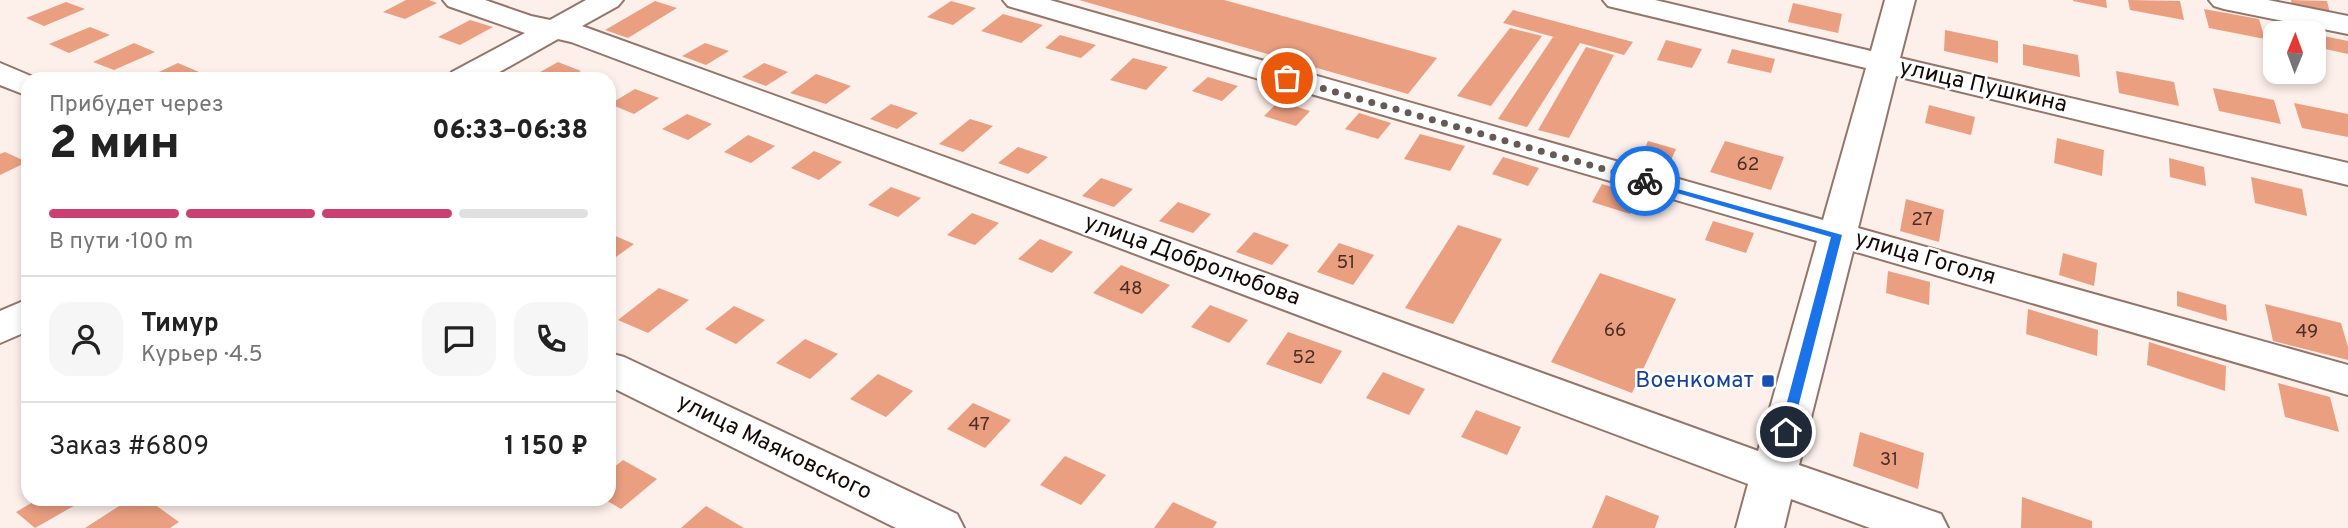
<!DOCTYPE html>
<html lang="ru">
<meta charset="utf-8">
<style>
body{margin:0;font-family:Overpass,sans-serif;background:#f6f6f6;color:#222;height:100vh;display:flex;flex-direction:column;font-size:26px;white-space:nowrap}
*{box-sizing:border-box;margin:0}
p{font-size:23px;color:#767676}
.icon{flex:none;width:38px;height:38px;fill:none;stroke:currentColor;stroke-width:2;stroke-linecap:round;stroke-linejoin:round}
.map{position:relative;flex:1;overflow:hidden}
.drawer{position:absolute;left:21px;top:72px;width:595px;height:434px;display:flex;flex-direction:column;background:#fff;border-radius:21px;box-shadow:0 4px 10px #0003}
.drawer>*{flex:none}
.needle{width:46px;rotate:1deg}
.fabs{position:absolute;left:2263px;top:21px;display:grid;gap:14px}
.fabs a{display:grid;place-items:center;width:63px;height:63px;border-radius:14px;background:#fff;box-shadow:0 4px 10px #0003;font-size:35px}
.pin{position:absolute;display:grid;place-items:center;width:60px;height:60px;color:#fff;margin:-30px;border:4px solid #fff;border-radius:50%;box-shadow:0 2px 7px #0007}
.courier{position:absolute;display:grid;place-items:center;width:70px;height:70px;margin:-35px;border:5px solid #1a73e8;border-radius:50%;background:#fff;color:#222;box-shadow:0 2px 9px #0007}
.summary em{font-style:normal;font-weight:800}
.summary div{display:flex;flex-direction:column-reverse}
.summary{display:flex;align-items:center;justify-content:space-between;height:119px;padding:0 28px}
h1{font-size:46px;font-weight:800;line-height:52px}
.bar{display:grid;grid-template-columns:repeat(4,1fr);gap:10px 7px;align-content:center;height:84px;padding:0 28px}
.bar i{height:9px;border-radius:5px;background:#e0e0e0}
.bar .current{background:#cc4071}
.bar p{grid-column:span 4}
.line{display:flex;align-items:center;gap:18px;padding:0 28px;border-top:2px solid #e0e0e0}
.line div{flex:1}
.round{display:grid;place-items:center;flex:none;width:74px;height:74px;border-radius:21px;background:#f6f6f6}
.map>svg:first-child{display:block}
</style>
<div class="map">
<svg width="2348" height="528" viewBox="0 0 2348 528">
<rect width="100%" height="100%" fill="#fdefea"/>
<!-- building -->
<g fill="#ea9f81">
<path d="M406 0H429L437 3 405 19 383 12Z"/>
<path d="M1079 0H1224L1437 58 1408 94Z"/>
<path d="M2073 0H2106L2107 8 2073 1Z"/>
<path d="M2128 0 2180 1 2184 20 2130 10Z"/>
<path d="M2291 0 2327 1 2330 13 2292 5Z"/>
<path d="M655 1 677 8 628 38 605 30Z"/>
<path d="M951 1 976 8 953 25 927 17Z"/>
<path d="M66 2 85 9 44 26 26 18Z"/>
<path d="M1793 3 1842 14 1838 33 1788 22Z"/>
<path d="M2204 9 2259 19 2265 39 2209 28Z"/>
<path d="M1513 10 1633 42 1624 55 1580 43 1527 127 1498 119 1553 37 1561 39 1503 23Z"/>
<path d="M1003 14 1043 25 1021 43 981 31Z"/>
<path d="M470 20 493 27 460 45 438 37Z"/>
<path d="M90 27 110 35 69 53 49 44Z"/>
<path d="M1510 28 1542 36 1491 106 1457 96Z"/>
<path d="M1945 30 1998 41V63L1944 51Z"/>
<path d="M2314 34 2348 41V54L2316 47Z"/>
<path d="M1060 35 1096 45 1081 58 1045 48Z"/>
<path d="M1666 40 1702 49 1692 68 1657 60Z"/>
<path d="M134 43 155 52 114 70 93 62Z"/>
<path d="M705 43 729 51 706 65 682 56Z"/>
<path d="M2023 44 2078 55 2080 77 2023 65Z"/>
<path d="M1586 47 1614 55 1569 138 1538 130Z"/>
<path d="M1732 49 1775 59 1771 73 1727 63Z"/>
<path d="M1133 58 1168 67 1146 90 1110 80Z"/>
<path d="M558 62 581 71 566 79H541L533 76Z"/>
<path d="M178 63 199 72 184 79H144Z"/>
<path d="M764 63 788 72 766 86 742 77Z"/>
<path d="M2116 71 2174 82 2179 106 2119 93Z"/>
<path d="M816 74 851 86 826 104 790 93Z"/>
<path d="M1208 77 1238 86 1222 101 1192 91Z"/>
<path d="M2213 88 2274 100 2281 124 2219 111Z"/>
<path d="M635 89 659 98 634 114 610 104Z"/>
<path d="M1279 101 1310 111 1296 126 1264 116Z"/>
<path d="M2294 103 2348 114V137L2302 128Z"/>
<path d="M891 104 918 113 897 129 870 119Z"/>
<path d="M1929 105 1975 117 1971 135 1925 123Z"/>
<path d="M1359 113 1391 123 1378 139 1345 129Z"/>
<path d="M687 114 712 124 688 140 662 129Z"/>
<path d="M970 119 993 126 963 152 939 144Z"/>
<path d="M1420 134 1465 146 1450 171 1404 159Z"/>
<path d="M748 135 775 146 751 163 724 152Z"/>
<path d="M2057 138 2104 150 2102 176 2054 163Z"/>
<path d="M1648 141 1676 149 1664 176 1636 168Z"/>
<path d="M1725 141 1784 157 1771 190 1710 172Z"/>
<path d="M1018 147 1048 157 1028 174 998 163Z"/>
<path d="M814 151 842 162 819 180 791 168Z"/>
<path d="M5 152 27 162 0 175V154Z"/>
<path d="M1503 157 1539 168 1528 186 1492 174Z"/>
<path d="M2169 158 2204 167 2206 186 2170 177Z"/>
<path d="M2251 177 2302 189 2307 216 2255 203Z"/>
<path d="M1101 178 1133 189 1114 207 1082 196Z"/>
<path d="M1602 184 1640 196 1630 214 1592 202Z"/>
<path d="M891 187 921 198 898 217 868 205Z"/>
<path d="M1906 199 1944 210 1939 242 1900 231Z"/>
<path d="M1178 202 1211 214 1193 233 1159 221Z"/>
<path d="M972 213 999 223 975 245 947 235Z"/>
<path d="M1713 221 1754 233 1746 253 1705 240Z"/>
<path d="M1458 225 1502 239 1453 324 1405 308Z"/>
<path d="M1254 232 1289 245 1272 265 1236 252Z"/>
<path d="M611 234 634 244 609 262V235Z"/>
<path d="M1040 239 1073 252 1052 273 1018 259Z"/>
<path d="M1339 243 1374 255 1353 285 1317 272Z"/>
<path d="M2063 253 2097 263 2094 286 2059 275Z"/>
<path d="M1121 265 1170 285 1142 314 1093 293Z"/>
<path d="M1888 271 1930 282 1929 305 1886 293Z"/>
<path d="M1600 273 1676 299 1632 393 1551 362Z"/>
<path d="M659 288 689 300 648 333 618 320Z"/>
<path d="M2177 291 2226 305 2227 321 2177 306Z"/>
<path d="M2265 304 2341 323 2348 347V360L2273 341Z"/>
<path d="M1210 305 1248 320 1229 343 1191 327Z"/>
<path d="M734 306 765 320 736 344 705 329Z"/>
<path d="M2028 309 2098 330 2097 356 2026 334Z"/>
<path d="M1288 332 1342 351 1321 384 1266 364Z"/>
<path d="M805 339 838 354 810 379 776 363Z"/>
<path d="M2149 342 2226 366 2225 391 2147 365Z"/>
<path d="M1383 372 1425 389 1409 415 1366 398Z"/>
<path d="M878 374 913 391 886 417 850 399Z"/>
<path d="M2278 383 2330 397 2339 432 2285 417Z"/>
<path d="M973 403 1011 420 985 448 947 429Z"/>
<path d="M1476 410 1521 427 1507 455 1461 437Z"/>
<path d="M1860 432 1924 453 1918 489 1853 466Z"/>
<path d="M1065 456 1106 475 1081 505 1040 485Z"/>
<path d="M623 460 657 479 621 509 604 499H609V471Z"/>
<path d="M1606 495 1659 516 1655 528H1592Z"/>
<path d="M2022 497 2092 521V528H2021Z"/>
<path d="M38 499H86L35 528 16 512Z"/>
<path d="M130 499H147L179 522 170 528H85Z"/>
<path d="M1173 502 1217 522 1213 528H1154Z"/>
<path d="M706 506 744 528H681Z"/>
</g>
<g fill="none" stroke-linecap="round" stroke-linejoin="round">
<defs>
<g id="minor">
<path d="M443 0H485L531 16 550 20 586 0H623L618 6 582 26 1758 451 1817 241 1008 6 1003 0H1050L1823 220 1866 68 1608 6 1603 0H1655L1871 51 1885 0H1915L1900 58 2348 163V185L1896 76 1858 228 2348 365V395L1853 251 1799 465 1941 514 1948 528H1870L1791 499 1784 528H1736L1748 484 571 42 558 39 487 79H447L452 72 525 33 448 6Z"/>
<path d="M2209 0H2268L2348 16V34L2224 9 2214 6Z"/>
<path d="M0 63 38 79H28V96L0 85Z"/>
<path d="M28 299V331L0 343V311Z"/>
<path d="M609 353 624 357 957 514 964 528H896L609 386Z"/>
</g>
</defs>
<!-- minor casing -->
<use href="#minor" stroke="#94756a" stroke-width="4"/>
<!-- minor -->
<use href="#minor" fill="#fff" fill-rule="evenodd"/>
</g>
<!-- route -->
<path fill="#1a73e8" d="M1642 179 1842 235 1791 435 1786 436 1779 432 1831 237 1642 183Z"/>
<g fill="none" stroke-linecap="round" stroke-linejoin="round">
<!-- done -->
<path stroke="#665a56" stroke-width="7" stroke-dasharray="0 12.6" d="M1287 78 1645 181"/>
</g>
<!-- markers -->
<rect fill="#1a4fb4" stroke="#fff" stroke-width="2.5" x="1761" y="374" width="14" height="14" rx="3.5"/>
<g text-anchor="middle" dominant-baseline="central" stroke-width="5" stroke-linejoin="round" paint-order="stroke">
<!-- number labels -->
<g font-size="19" fill="#4a2e25">
<text x="1748" y="165">62</text>
<text x="1922" y="220">27</text>
<text x="1346" y="263">51</text>
<text x="1131" y="289">48</text>
<text x="1615" y="331">66</text>
<text x="2307" y="332">49</text>
<text x="1304" y="358">52</text>
<text x="979" y="425">47</text>
<text x="1889" y="460">31</text>
</g>
<!-- street labels -->
<g font-size="23" fill="#140906" stroke="#fff">
<text transform="translate(1983 87) rotate(13)">улица Пушкина</text>
<text transform="translate(1925 259) rotate(16)">улица Гоголя</text>
<text transform="translate(1192 261) rotate(20)">улица Добролюбова</text>
<text transform="translate(774 448) rotate(26)">улица Маяковского</text>
</g>
<!-- transit labels -->
<g font-size="23" fill="#164399" stroke="#fff" text-anchor="end">
<text x="1754" y="381">Военкомат</text>
</g>
</g>
</svg>
<div class="fabs">
<a><svg class="needle" viewBox="-14 -14 28 28"><path d="M0-13l5 13h-10z" fill="#e53935"/><path d="M0 13l5-13h-10z" fill="#767676"/></svg></a>
</div>
<div class="pin" style="left:1287px;top:78px;background:#ea580c"><svg class="icon" aria-label="bag" viewBox="0 0 24 24"><path d="M5 8h14l-1 12H6zM9 8a3 3 0 0 1 6 0"/></svg></div>
<div class="pin" style="left:1786px;top:432px;background:#1f2937"><svg class="icon" aria-label="home" viewBox="0 0 24 24"><path d="M3 11l9-7 9 7M6 9v11h12V9"/></svg></div>
<div class="courier" style="left:1645px;top:181px"><svg class="icon" aria-label="bike" viewBox="0 0 24 24"><circle cx="6" cy="16" r="4"/><circle cx="18" cy="16" r="4"/><path d="M6 16l4-8h5l3 8M10 8l3 8H6M13 5h3"/></svg></div>
<section class="drawer">
<div class="summary"><div><h1>2 мин</h1><p>Прибудет через</p></div><em>06:33–06:38</em></div>
<div class="bar"><i class="current"></i><i class="current"></i><i class="current"></i><i></i><p>В пути · 100 m</p></div>
<div class="line" style="height:126px"><a class="round"><svg class="icon" aria-label="person" viewBox="0 0 24 24"><circle cx="12" cy="8" r="4"/><path d="M4 21q1-7 8-7t8 7"/></svg></a><div><b>Тимур</b><p>Курьер · 4.5</p></div><a class="round"><svg class="icon" aria-label="chat" viewBox="0 0 24 24"><path d="M4 5h16v11H9l-5 4z"/></svg></a><a class="round"><svg class="icon" aria-label="phone" viewBox="0 0 24 24"><path d="M5 4h4l2 5-3 2q2 4 5 5l2-3 5 2v4C11 20 4 13 5 4z"/></svg></a></div>
<div class="line" style="height:91px"><div>Заказ #6809</div><b>1 150 ₽</b></div>
</section>
</div>
